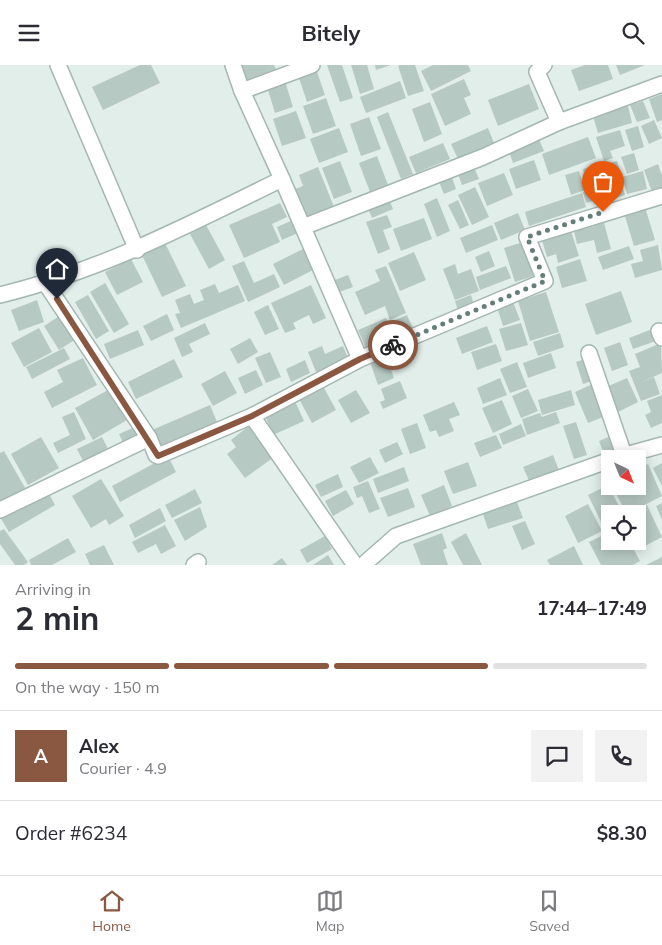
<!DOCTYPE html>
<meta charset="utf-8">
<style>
body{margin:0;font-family:Mulish,sans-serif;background:#f2f2f3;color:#2b2b33;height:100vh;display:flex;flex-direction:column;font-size:19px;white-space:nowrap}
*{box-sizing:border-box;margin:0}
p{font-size:16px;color:#7c7c81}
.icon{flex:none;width:28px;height:28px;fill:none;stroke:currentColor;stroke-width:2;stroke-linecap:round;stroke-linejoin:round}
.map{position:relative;height:500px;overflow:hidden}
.details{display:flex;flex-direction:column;background:#fff;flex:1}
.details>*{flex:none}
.needle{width:32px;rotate:137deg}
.tools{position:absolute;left:601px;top:385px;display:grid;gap:10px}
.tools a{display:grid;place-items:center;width:45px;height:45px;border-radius:0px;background:#fff;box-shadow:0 2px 12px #0003;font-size:25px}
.pin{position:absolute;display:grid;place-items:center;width:42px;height:42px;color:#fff;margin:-51px -21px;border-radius:50% 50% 50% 0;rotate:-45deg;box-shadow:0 0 5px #0007}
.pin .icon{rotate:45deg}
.courier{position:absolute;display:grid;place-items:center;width:50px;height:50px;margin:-25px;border:4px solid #8a5740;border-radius:50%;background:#fff;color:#222;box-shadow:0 1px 6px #0007}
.head em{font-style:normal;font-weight:700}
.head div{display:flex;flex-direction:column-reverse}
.head{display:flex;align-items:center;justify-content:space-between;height:85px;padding:0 15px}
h1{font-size:32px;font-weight:700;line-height:38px}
.bar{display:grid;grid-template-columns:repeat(4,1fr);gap:8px 5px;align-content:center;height:60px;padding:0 15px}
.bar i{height:6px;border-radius:4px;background:#e1e1e2}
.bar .current{background:#8a5740}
.bar p{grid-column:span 4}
.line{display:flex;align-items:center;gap:12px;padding:0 15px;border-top:1px solid #e1e1e2}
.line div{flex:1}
.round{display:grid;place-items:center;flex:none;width:52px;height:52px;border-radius:0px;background:#f2f2f3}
header{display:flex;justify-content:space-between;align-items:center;height:65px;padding:0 15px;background:#fff;font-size:22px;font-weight:700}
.menu{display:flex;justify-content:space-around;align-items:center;height:70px;border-top:1px solid #e1e1e2;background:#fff;font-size:14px;color:#7c7c81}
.menu a{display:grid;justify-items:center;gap:2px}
.menu .current{color:#8a5740}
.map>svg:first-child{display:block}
</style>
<header><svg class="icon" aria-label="menu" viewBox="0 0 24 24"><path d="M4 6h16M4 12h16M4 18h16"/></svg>Bitely<svg class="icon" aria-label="search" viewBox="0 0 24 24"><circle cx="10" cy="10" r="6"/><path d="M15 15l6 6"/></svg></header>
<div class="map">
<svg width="662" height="500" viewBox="0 0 662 500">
<rect width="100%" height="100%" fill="#e2eeea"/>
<!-- building -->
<g fill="#b7c9c3">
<path d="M140 0H151L160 18 103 45 92 22Z"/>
<path d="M238 0H274L277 7 245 18Z"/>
<path d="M327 0H342L353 33 340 37Z"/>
<path d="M351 0H367L374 24 360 29Z"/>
<path d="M375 0H391L376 5Z"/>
<path d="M400 0H415L424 26 408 31 398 1Z"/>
<path d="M433 0H468L471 6 431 26 421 6Z"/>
<path d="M585 0H608L613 14 579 26 571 5Z"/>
<path d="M616 0H645L620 10Z"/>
<path d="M316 4 325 30 307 37 298 10Z"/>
<path d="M464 14 471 30 464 33 471 49 445 61 431 29Z"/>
<path d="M285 16 293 42 275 48 267 22Z"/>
<path d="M400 16 406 33 366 48 360 32Z"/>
<path d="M529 19 539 44 498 61 488 35Z"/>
<path d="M662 29V55L657 57 649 34Z"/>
<path d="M326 33 336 61 313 69 303 41Z"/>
<path d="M643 36 650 53 637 57 630 40Z"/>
<path d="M430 37 442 69 424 77 412 44Z"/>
<path d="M628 41 632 58 598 68 593 51Z"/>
<path d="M296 46 306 73 282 81 273 54Z"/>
<path d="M388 47 413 109 401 114 377 52Z"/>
<path d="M369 52 381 84 361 91 350 59Z"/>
<path d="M654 55 662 73 649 79 641 61Z"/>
<path d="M638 61 644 82 632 86 625 65Z"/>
<path d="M339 63 348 87 319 98 310 74Z"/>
<path d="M488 63 494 78 458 94 451 79Z"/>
<path d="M620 65 625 81 610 86 613 93 604 96 596 72Z"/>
<path d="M538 72 544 86 513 98 508 84Z"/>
<path d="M588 72 596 93 549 110 542 89Z"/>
<path d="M443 78 450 94 416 108 409 92Z"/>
<path d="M634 88 639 105 627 109 621 92Z"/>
<path d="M377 91 388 120 370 127 359 98Z"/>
<path d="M534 95 541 115 516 124 509 104Z"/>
<path d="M340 96 352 127 334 134 322 103Z"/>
<path d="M617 96 622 113 608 117 603 100Z"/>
<path d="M599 99 604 118 588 123 583 104Z"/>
<path d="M658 99 662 111V127L653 130 644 105Z"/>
<path d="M473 100 479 114 462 120 457 106Z"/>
<path d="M318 102 334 142 304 154 293 125 303 121 299 110Z"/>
<path d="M579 106 585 125 571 130 565 110Z"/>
<path d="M643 106 647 124 627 129 622 112Z"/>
<path d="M450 107 456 124 444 129 437 112Z"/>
<path d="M504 108 513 130 487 141 478 118Z"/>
<path d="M620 115 625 130 609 135 607 132 586 138 583 127Z"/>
<path d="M475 122 489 152 472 160 458 130Z"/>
<path d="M582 128 586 142 529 161 525 147Z"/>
<path d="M388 132 393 144 372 153 367 141Z"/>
<path d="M437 133 450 166 437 172 424 139Z"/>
<path d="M458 135 469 160 460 164 448 140Z"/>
<path d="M280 138 287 152 272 159 280 177 244 193 229 160Z"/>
<path d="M645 142 655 175 634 181 624 148Z"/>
<path d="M518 148 525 165 501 175 494 158Z"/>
<path d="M387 150 392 162 383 165 390 184 378 189 366 157Z"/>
<path d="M424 153 432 174 401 186 393 164Z"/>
<path d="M603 154 611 184 597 188 594 175 577 179 574 166 595 161 594 157Z"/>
<path d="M293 155 298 168 282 175 277 162Z"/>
<path d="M206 160 225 195 209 204 190 169Z"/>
<path d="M492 160 498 175 466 188 460 173Z"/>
<path d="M570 163 579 191 558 198 556 189 547 192 541 172Z"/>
<path d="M523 177 534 211 515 217 504 183Z"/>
<path d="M165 178 186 221 162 232 142 190Z"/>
<path d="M658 180 662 205 635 213 631 199 643 196 640 185Z"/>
<path d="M629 181 634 194 603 205 598 192Z"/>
<path d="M303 184 313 205 284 220 273 199Z"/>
<path d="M489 186 495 201 481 207 475 192Z"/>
<path d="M414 187 426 215 400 226 388 198Z"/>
<path d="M131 194 143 217 117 230 105 207Z"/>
<path d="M580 194 587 216 562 223 556 202Z"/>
<path d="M244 196 254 218 274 209 280 222 248 237 232 201Z"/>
<path d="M455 199 458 209 471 204 479 226 455 235 443 204Z"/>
<path d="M386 201 406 248 390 255 385 241 365 250 355 227 380 216 375 205Z"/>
<path d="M506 201 511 213 480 225 476 212Z"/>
<path d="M348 210 353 222 334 229 330 217Z"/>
<path d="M105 218 129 259 114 268 90 227Z"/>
<path d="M215 219 219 228 238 220 245 236 181 263 175 249 180 248 175 235 190 229 194 239 204 235 200 225Z"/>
<path d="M311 220 326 253 313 259 309 250 293 258 296 264 285 268 271 238Z"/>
<path d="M621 226 632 257 596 270 585 239Z"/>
<path d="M546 227 559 267 530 276 518 236Z"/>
<path d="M88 230 109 266 96 274 75 237Z"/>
<path d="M471 230 475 243 459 249 455 236Z"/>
<path d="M37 235 44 257 19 266 11 245Z"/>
<path d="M513 237 520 255 503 261 497 242Z"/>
<path d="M268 240 279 264 265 270 254 247Z"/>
<path d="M64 248 79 272 59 285 44 261Z"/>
<path d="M167 249 174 265 151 276 143 261Z"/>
<path d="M407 250 415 268 368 288 358 265 386 253 388 258Z"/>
<path d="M205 258 210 269 189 279 193 287 182 292 174 273Z"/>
<path d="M521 258 528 280 506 286 499 264Z"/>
<path d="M487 261 493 277 462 289 456 273Z"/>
<path d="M39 263 52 287 24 302 11 278Z"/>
<path d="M655 263 659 275 633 284 629 273Z"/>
<path d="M138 265 144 280 110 294 104 279Z"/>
<path d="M560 268 564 282 538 291 533 277Z"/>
<path d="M250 273 258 287 238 299 230 284Z"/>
<path d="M620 277 628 300 612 306 604 283Z"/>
<path d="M661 278 662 308 639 318 654 312 660 329 641 336 629 306 640 302 635 289Z"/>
<path d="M496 279 502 296 477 305 471 287Z"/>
<path d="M322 281 325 289 343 281 348 293 316 307 308 287Z"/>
<path d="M64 283 70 294 32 314 26 302Z"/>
<path d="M402 284 406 296 390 302 394 313 378 320 370 297Z"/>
<path d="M270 287 281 312 266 318 255 293Z"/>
<path d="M551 288 556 303 528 313 523 298Z"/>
<path d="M83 293 97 320 52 343 44 327 63 317 57 305Z"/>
<path d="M588 293 595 315 583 319 576 297Z"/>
<path d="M174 294 183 312 136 334 128 317Z"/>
<path d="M305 295 310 308 291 317 286 304Z"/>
<path d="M517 297 527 322 510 328 500 304Z"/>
<path d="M256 305 263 320 245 329 238 313Z"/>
<path d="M225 306 237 328 213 341 201 319Z"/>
<path d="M500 313 507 330 483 339 477 323Z"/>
<path d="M627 313 638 337 616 348 604 323Z"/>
<path d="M400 316 407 333 383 344 380 337 385 335 381 324Z"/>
<path d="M595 318 608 350 588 358 575 327Z"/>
<path d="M323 321 336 345 312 358 299 334Z"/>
<path d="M110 324 127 355 93 375 75 343Z"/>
<path d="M528 324 538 346 521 353 512 331Z"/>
<path d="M356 325 370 348 351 358 338 335Z"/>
<path d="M571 325 575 340 542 350 538 335Z"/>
<path d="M662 330V358L651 363 645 350 651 347 647 336Z"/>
<path d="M293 332 304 356 273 370 263 346Z"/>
<path d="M502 335 512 359 493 368 482 343Z"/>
<path d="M454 337 460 350 449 354 454 366 439 372 436 365 430 367 423 350Z"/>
<path d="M210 340 217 357 158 382 152 365Z"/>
<path d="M74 347 86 374 58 388 53 378 70 370 62 352Z"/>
<path d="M556 347 560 358 527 370 522 354 540 348 542 352Z"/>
<path d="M576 357 587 390 574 394 563 361Z"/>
<path d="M417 358 426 383 410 389 401 364Z"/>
<path d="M521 359 526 371 503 380 499 369Z"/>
<path d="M250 360 274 392 245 413 227 389 236 382 231 375Z"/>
<path d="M135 362 140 373 124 380 119 369Z"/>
<path d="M496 370 502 383 480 392 474 378Z"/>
<path d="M613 370 620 389 606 394 599 376Z"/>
<path d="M41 372 59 403 28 420 11 389Z"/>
<path d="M102 372 110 388 85 400 77 384Z"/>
<path d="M397 377 403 389 385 398 379 385Z"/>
<path d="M4 386 28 428 0 443V388Z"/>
<path d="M553 390 560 408 531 420 523 402Z"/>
<path d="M168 391 176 407 120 437 112 421Z"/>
<path d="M370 392 379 408 359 418 350 402Z"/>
<path d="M468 397 477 421 453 429 444 406Z"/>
<path d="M662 398V421L653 403Z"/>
<path d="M648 399 662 431 627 449 612 421H638V404Z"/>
<path d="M404 402 409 416 378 428 373 414Z"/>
<path d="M338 409 343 422 321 432 315 420Z"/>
<path d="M101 414 124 451 109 460 106 454 91 463 72 431Z"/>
<path d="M368 416 380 444 369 448 362 431 357 433 353 422Z"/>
<path d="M444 420 452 441 430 451 421 430Z"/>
<path d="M608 420 623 449H610V465L606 467 588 430Z"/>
<path d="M408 423 415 442 388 452 380 433Z"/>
<path d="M195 424 202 438 172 453 165 440Z"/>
<path d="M47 425 55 440 9 467 0 452Z"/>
<path d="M346 425 354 439 333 451 325 436Z"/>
<path d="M517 437 523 453 488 464 483 449Z"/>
<path d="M662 438V455L656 441Z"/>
<path d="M588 439 602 466 578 478 565 451Z"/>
<path d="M647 440 662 472 641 483 637 476 638 449H629Z"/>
<path d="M200 442 207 462 185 476 174 455Z"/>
<path d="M160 443 166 456 135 473 129 460Z"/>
<path d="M525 456 535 479 522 485 512 461Z"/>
<path d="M165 460 176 481 161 489 156 479 138 488 132 477Z"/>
<path d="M4 464 28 497 24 500H15L0 479V466Z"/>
<path d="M610 467V476H629L640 496 633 500H601L589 477Z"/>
<path d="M442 468 447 483 443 485 448 500H421L413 479Z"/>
<path d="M466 468 482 500H463L451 477Z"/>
<path d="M325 471 332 484 307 498 300 485Z"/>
<path d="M68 473 76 487 52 500H31L29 495Z"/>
<path d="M104 480 114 500H90L85 489Z"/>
<path d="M574 481 583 500H550L547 495Z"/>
<path d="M328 490 334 500H313Z"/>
<path d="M662 492V500H646Z"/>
<path d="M282 493 287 500H272Z"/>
</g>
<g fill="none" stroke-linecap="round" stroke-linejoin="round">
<defs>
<g id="street">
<path d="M58 0 137 185"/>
<path d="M233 0 242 26 282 114 360 294"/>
<path d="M544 0 537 7 559 57"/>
<path d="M242 26 312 0"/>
<path d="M303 162 483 92 559 57 662 19"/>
<path d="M46 219 149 373 156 390 158 391 252 351 355 500"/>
<path d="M0 230C103 205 188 160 282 114"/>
<path d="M659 266 662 273"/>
<path d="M589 288 624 390"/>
<path d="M252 351 360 294 545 216 527 172 662 131"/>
<path d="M615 393 662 380"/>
<path d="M0 445 149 373"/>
<path d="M194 500 198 497"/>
<path d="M363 500 396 471 610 395"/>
</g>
</defs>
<!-- street casing -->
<use href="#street" stroke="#a4b7b2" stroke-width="18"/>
<!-- street -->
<use href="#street" stroke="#fff" stroke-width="15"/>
</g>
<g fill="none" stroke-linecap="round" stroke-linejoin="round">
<!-- done -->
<path stroke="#647e79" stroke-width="5" stroke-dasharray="0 9" d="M393 280 545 216 527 172 603 147"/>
<!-- route -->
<path stroke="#8a5740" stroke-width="6" d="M57 234 158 391 252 351 360 294 393 280"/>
</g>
</svg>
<div class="tools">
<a><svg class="needle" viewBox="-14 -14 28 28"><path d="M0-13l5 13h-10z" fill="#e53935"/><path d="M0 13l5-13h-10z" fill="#7c7c81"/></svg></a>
<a><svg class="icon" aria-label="locate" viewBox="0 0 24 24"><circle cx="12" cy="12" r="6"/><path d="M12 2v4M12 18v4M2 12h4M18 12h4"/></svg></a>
</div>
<div class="pin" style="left:603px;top:147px;background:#ea580c"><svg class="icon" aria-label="bag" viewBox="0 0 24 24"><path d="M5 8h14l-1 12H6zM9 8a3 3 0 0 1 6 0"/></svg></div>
<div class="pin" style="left:57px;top:234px;background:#1f2937"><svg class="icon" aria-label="home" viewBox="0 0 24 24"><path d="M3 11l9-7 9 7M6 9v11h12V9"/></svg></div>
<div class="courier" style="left:393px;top:280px"><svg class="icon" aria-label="bike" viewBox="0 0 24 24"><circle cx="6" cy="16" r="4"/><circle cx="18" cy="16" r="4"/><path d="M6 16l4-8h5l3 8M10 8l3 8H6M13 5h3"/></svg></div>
</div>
<section class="details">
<div class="head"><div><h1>2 min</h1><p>Arriving in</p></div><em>17:44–17:49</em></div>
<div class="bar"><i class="current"></i><i class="current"></i><i class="current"></i><i></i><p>On the way · 150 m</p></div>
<div class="line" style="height:90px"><b class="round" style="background:#8a5740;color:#fff">A</b><div><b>Alex</b><p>Courier · 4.9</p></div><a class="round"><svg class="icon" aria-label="chat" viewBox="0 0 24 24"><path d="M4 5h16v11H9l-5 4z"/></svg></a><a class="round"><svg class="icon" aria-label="phone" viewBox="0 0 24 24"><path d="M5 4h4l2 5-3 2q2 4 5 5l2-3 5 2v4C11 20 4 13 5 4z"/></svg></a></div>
<div class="line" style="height:65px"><div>Order #6234</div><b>$8.30</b></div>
</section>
<nav class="menu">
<a class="current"><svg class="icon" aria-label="home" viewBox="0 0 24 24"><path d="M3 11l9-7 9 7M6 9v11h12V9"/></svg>Home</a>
<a><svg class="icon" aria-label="map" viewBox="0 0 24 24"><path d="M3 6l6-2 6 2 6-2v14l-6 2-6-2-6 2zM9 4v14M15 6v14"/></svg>Map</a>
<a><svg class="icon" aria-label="saved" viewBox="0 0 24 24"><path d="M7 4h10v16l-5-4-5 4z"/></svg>Saved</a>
</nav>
